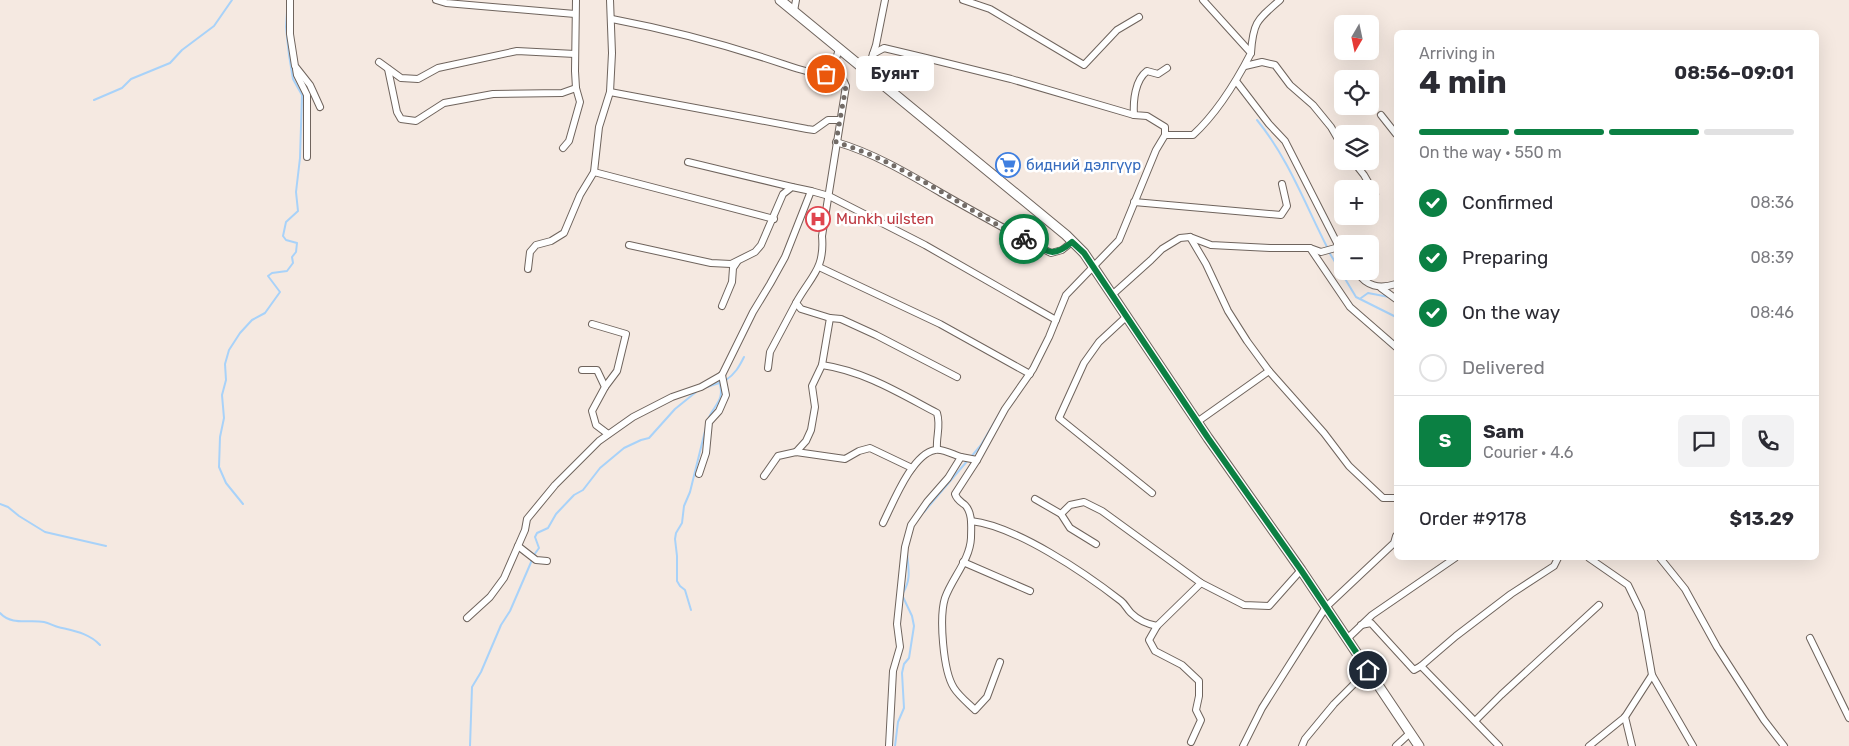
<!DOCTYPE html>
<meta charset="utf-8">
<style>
body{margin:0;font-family:Rubik,sans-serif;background:#f2f2f3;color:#2b2b33;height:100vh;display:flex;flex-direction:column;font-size:19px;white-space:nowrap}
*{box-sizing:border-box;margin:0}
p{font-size:16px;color:#7c7c81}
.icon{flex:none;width:28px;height:28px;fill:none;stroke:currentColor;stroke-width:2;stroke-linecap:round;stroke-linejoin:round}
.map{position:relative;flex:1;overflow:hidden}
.drawer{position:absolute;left:1394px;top:30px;width:425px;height:530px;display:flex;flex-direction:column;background:#fff;border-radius:8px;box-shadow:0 5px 20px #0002}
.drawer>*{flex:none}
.needle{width:32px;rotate:189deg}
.controls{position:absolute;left:1334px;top:15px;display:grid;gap:10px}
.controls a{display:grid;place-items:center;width:45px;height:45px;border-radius:8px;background:#fff;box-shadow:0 5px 20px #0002;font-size:25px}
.pin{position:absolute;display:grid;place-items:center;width:42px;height:42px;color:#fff;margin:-21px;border:2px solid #fff;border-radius:50%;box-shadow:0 1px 5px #0007}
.courier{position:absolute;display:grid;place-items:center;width:50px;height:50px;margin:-25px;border:4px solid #0b8043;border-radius:50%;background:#fff;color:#222;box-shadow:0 1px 6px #0007}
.bubble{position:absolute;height:35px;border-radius:8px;background:#fff;box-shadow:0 5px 20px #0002;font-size:16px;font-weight:700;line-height:35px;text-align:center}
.summary em{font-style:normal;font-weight:700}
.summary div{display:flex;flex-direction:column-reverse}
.summary{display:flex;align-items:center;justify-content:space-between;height:85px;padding:0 25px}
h1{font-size:32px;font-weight:700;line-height:38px}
.bar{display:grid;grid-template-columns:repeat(4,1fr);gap:8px 5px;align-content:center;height:60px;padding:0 25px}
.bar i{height:6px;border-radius:4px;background:#e1e1e2}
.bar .on{background:#0b8043}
.bar p{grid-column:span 4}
.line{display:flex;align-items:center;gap:12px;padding:0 25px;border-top:1px solid #e1e1e2}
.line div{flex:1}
.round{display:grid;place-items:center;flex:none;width:52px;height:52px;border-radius:8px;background:#f2f2f3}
ol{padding:0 25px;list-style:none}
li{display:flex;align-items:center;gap:15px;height:55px}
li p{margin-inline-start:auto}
li .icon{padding:5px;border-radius:50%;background:#0b8043;color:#fff;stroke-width:4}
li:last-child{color:#7c7c81}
li i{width:28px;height:28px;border:2px solid #e1e1e2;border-radius:50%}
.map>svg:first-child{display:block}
</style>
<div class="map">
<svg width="1849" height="746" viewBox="0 0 1849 746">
<rect width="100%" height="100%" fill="#f5e9e1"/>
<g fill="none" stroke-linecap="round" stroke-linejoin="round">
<!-- stream -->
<g stroke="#a8d2f9" stroke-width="2">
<path d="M94 100 122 88 131 79 170 63 182 50 214 26 232 0"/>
<path d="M1257 120C1288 158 1305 204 1327 247"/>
<path d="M1329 252 1356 297 1396 317"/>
<path d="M1361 298 1368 293 1389 297"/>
<path d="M726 380C735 374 739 367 744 357"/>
<path d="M707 387 722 382"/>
<path d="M708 420C713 405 726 401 719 382"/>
<path d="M971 457 981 445 1001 411"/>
<path d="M0 504 8 507 19 516 45 532 106 546"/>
<path d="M243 504 226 483 219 467 220 437 224 418 222 395 226 380 225 364 229 350 240 333 252 320 265 313 280 292 268 276 272 273 287 271 293 263 292 257 296 252 297 243 286 240 283 236 286 222 298 211 296 192 300 158 302 95 293 79 289 55 286 27 287 12"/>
<path d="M924 512 968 460"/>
<path d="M534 555 539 548 535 537 537 533 548 528 556 514 574 495 583 490 600 468 624 448 641 440 649 438 675 409 696 392"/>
<path d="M903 593C912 578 908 568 907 552"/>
<path d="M691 610 685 590 680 586 677 581V556L675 539 676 533 682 523 684 506 690 492 706 427"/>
<path d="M0 613C12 626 29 619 44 622 49 623 54 626 58 627 74 631 89 633 100 645"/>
<path d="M470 746 472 687 481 672 501 625 510 611 532 560"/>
<path d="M895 746 898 722 904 708 902 673 904 664 909 658 914 626 912 616 903 597"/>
</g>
<defs>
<g id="minor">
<path d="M290 0V34L295 66 310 85 320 107"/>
<path d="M436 0 446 3 575 14"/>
<path d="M963 0 990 9 1084 65 1117 30 1139 17"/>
<path d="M794 11 796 0"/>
<path d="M612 19C670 30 727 45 783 64 792 67 820 77 828 73 834 69 837 55 839 49"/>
<path d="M1251 53C1253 22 1257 20 1280 0"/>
<path d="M873 54 884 48 926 58 1011 79 1134 115"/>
<path d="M379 62 401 78 418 79 438 68 517 51 575 54"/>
<path d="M1245 66 1262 62 1275 65 1290 85 1313 105 1331 127 1342 146"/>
<path d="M296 69 297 75 307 95V157"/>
<path d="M388 69 397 112 401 119 416 121 444 103 493 94 562 93 576 88"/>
<path d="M867 72 876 45 885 0"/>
<path d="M1236 81 1269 124 1285 141 1339 247"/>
<path d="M610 92 807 129 814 130 828 120H840"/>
<path d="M1381 115 1396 134"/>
<path d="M1165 135V127L1147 116 1134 115C1133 101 1135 80 1147 71L1158 74 1167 68"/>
<path d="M836 142C874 153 909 174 943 194 978 214 1014 234 1051 253L1062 250 1072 242"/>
<path d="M563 148 569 141 580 102 576 88 575 71 576 0"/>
<path d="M1353 161 1364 175 1375 194"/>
<path d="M688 162 792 187"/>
<path d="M594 172 774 219"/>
<path d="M1134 202 1281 215 1287 206 1282 184"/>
<path d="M1190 237 1206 264 1228 311 1247 341 1269 371 1324 433 1349 466 1383 498H1396"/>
<path d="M629 245 711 263 731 264 755 252 761 245 783 194 792 187 811 191"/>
<path d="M1310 248 1321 252 1339 247 1342 251"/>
<path d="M819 267 940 324 1030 374"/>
<path d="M528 269 530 252 536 245 551 241 564 233 580 195 594 172 599 127 610 92 612 53 610 0"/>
<path d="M1356 271C1367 287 1379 289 1396 284"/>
<path d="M1381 288 1396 299"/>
<path d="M1112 295 1151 260 1162 249 1180 238 1190 237 1211 245 1270 248H1310L1350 307 1396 347"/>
<path d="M722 306 732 282 733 268 737 262"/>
<path d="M1126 317 1099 342 1084 363 1059 418 1152 493"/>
<path d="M830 318 841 319 876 335 957 377"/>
<path d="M592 324 626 334 617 371 605 387"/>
<path d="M822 365C864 371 901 394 937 413 941 426 936 436 937 449"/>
<path d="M768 368 770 352 796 303"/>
<path d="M582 370H597L605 387 592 411 596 425 608 434"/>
<path d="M1197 422 1269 371"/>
<path d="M796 452 806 441 811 430 815 407 812 386 822 365 830 318 801 309 796 303C811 276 825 269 822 236L846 86 841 75 832 67"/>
<path d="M699 474 706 453 709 422 719 411 726 395 722 375"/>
<path d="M764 476 778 456 796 452 845 459 859 451 870 448 912 468"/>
<path d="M1035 499 1061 514 1070 528 1096 544"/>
<path d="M1061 514 1070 505 1084 502 1102 511 1201 583 1244 605 1269 606 1301 570"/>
<path d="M971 521C1016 526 1085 573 1121 601 1125 604 1127 609 1131 613 1138 620 1147 624 1157 626"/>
<path d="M883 523C893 503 912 454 935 450 942 448 954 455 961 457"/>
<path d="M518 546 536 560 547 561"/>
<path d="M1589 558 1628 585 1641 612 1652 675 1693 746"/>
<path d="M1660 558 1685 589 1717 647 1764 720 1784 746"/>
<path d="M963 562 1030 591"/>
<path d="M467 618 490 597 504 578 525 530 527 519 555 485 599 441 633 417 672 397 701 387 722 375 753 312 770 284 785 257 811 191 829 196 925 245 1056 320"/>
<path d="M1361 625 1371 623 1414 670 1421 666 1499 746"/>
<path d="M1810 638 1849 718"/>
<path d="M1347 639 1372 615 1455 558"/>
<path d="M1000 662 987 697 975 710C969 704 959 696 954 688 943 671 939 617 945 598 952 578 970 560 971 538 971 528 973 513 965 505 960 501 957 500 955 494L977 460 1005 409 1033 369 1049 337 1066 295 1119 240 1156 150 1165 135H1193C1217 113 1236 82 1251 53L1203 0"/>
<path d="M1421 666 1456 636 1511 594 1554 566 1558 558"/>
<path d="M1625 717 1632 746"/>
<path d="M1476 720 1501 695 1599 605"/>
<path d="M1191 742 1201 720 1196 710 1199 696V681L1182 665 1155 651 1149 640 1157 626 1201 583"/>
<path d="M889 746 893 671 900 647 897 624 905 547 911 525 927 502 948 478 961 457 977 460"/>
<path d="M1243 746 1262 708 1326 607 1394 543 1396 536"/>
<path d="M1302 746 1305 739 1334 704 1368 670"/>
<path d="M1396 746 1410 733"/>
<path d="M1589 746 1625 717 1652 675"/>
</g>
<path id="secondary" d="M780 0 1066 235 1084 253 1208 438 1301 570 1419 746"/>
</defs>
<!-- minor casing -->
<use href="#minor" stroke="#6f645d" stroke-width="8"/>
<!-- secondary casing -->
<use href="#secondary" stroke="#6f645d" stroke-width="11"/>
<!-- minor -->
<use href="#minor" stroke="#fff" stroke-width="6"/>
<!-- secondary -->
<use href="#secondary" stroke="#fff" stroke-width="9"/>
</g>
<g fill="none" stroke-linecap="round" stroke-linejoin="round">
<!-- done -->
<path stroke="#736c67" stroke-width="5" stroke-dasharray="0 9" d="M826 74 832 67 841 75 846 86 836 142C902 162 963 208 1024 239"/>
<!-- route -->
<path stroke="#0b8043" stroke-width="6" d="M1024 239C1046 250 1051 260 1072 242L1084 253 1208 438 1301 570 1368 670"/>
</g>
<!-- icons -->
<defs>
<symbol id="supermarket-ring" viewBox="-11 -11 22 22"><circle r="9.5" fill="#fff" stroke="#3f7fe0" stroke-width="1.5"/><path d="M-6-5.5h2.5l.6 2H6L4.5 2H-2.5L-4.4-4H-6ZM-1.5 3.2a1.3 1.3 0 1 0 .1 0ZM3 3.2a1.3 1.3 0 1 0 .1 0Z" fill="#3f7fe0"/></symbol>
<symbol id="hospital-ring" viewBox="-11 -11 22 22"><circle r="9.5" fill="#fff" stroke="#e0444e" stroke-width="1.5"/><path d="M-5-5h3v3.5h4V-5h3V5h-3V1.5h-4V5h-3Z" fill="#e0444e"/></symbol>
</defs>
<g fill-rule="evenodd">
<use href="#supermarket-ring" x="994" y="151" width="28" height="28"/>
<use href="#hospital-ring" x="804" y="205" width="28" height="28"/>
</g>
<g text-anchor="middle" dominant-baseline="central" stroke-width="5" stroke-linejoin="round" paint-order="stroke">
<!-- shop labels -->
<g font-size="15" fill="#366cbe" stroke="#fff" text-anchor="start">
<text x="1026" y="165">бидний дэлгүүр</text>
</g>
<!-- health labels -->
<g font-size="15" fill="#be3a42" stroke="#fff" text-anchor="start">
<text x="836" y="219">Munkh uilsten</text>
</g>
</g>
</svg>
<div class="controls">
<a><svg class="needle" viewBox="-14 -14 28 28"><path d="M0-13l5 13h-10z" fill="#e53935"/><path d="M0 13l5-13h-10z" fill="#7c7c81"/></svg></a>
<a><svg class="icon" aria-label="locate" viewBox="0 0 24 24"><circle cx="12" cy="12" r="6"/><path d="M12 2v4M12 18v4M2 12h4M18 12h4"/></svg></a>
<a><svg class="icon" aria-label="layers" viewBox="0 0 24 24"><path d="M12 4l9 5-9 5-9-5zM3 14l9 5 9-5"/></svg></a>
<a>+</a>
<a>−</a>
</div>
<div class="pin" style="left:826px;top:74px;background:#ea580c"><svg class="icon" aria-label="bag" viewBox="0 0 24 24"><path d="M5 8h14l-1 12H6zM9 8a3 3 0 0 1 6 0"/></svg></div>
<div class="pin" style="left:1368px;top:670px;background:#1f2937"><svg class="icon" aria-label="home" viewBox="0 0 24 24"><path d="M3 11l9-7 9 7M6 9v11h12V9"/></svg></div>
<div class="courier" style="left:1024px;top:239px"><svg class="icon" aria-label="bike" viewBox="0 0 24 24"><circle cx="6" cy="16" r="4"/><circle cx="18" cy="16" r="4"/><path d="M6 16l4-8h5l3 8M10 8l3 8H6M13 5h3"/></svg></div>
<div class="bubble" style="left:856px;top:56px;width:78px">Буянт</div>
<section class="drawer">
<div class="summary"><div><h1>4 min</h1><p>Arriving in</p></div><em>08:56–09:01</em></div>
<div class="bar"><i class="on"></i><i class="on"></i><i class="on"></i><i></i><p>On the way · 550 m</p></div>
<ol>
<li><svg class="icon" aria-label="check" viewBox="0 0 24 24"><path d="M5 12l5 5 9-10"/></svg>Confirmed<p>08:36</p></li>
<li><svg class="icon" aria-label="check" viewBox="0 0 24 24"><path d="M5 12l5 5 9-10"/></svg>Preparing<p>08:39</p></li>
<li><svg class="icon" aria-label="check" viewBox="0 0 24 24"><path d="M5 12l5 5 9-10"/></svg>On the way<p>08:46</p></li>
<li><i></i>Delivered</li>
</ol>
<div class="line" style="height:90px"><b class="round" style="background:#0b8043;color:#fff">S</b><div><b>Sam</b><p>Courier · 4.6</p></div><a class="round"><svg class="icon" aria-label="chat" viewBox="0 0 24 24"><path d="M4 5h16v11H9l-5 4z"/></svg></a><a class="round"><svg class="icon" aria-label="phone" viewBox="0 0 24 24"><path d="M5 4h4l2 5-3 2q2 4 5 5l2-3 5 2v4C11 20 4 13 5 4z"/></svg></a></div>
<div class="line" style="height:65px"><div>Order #9178</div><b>$13.29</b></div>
</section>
</div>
